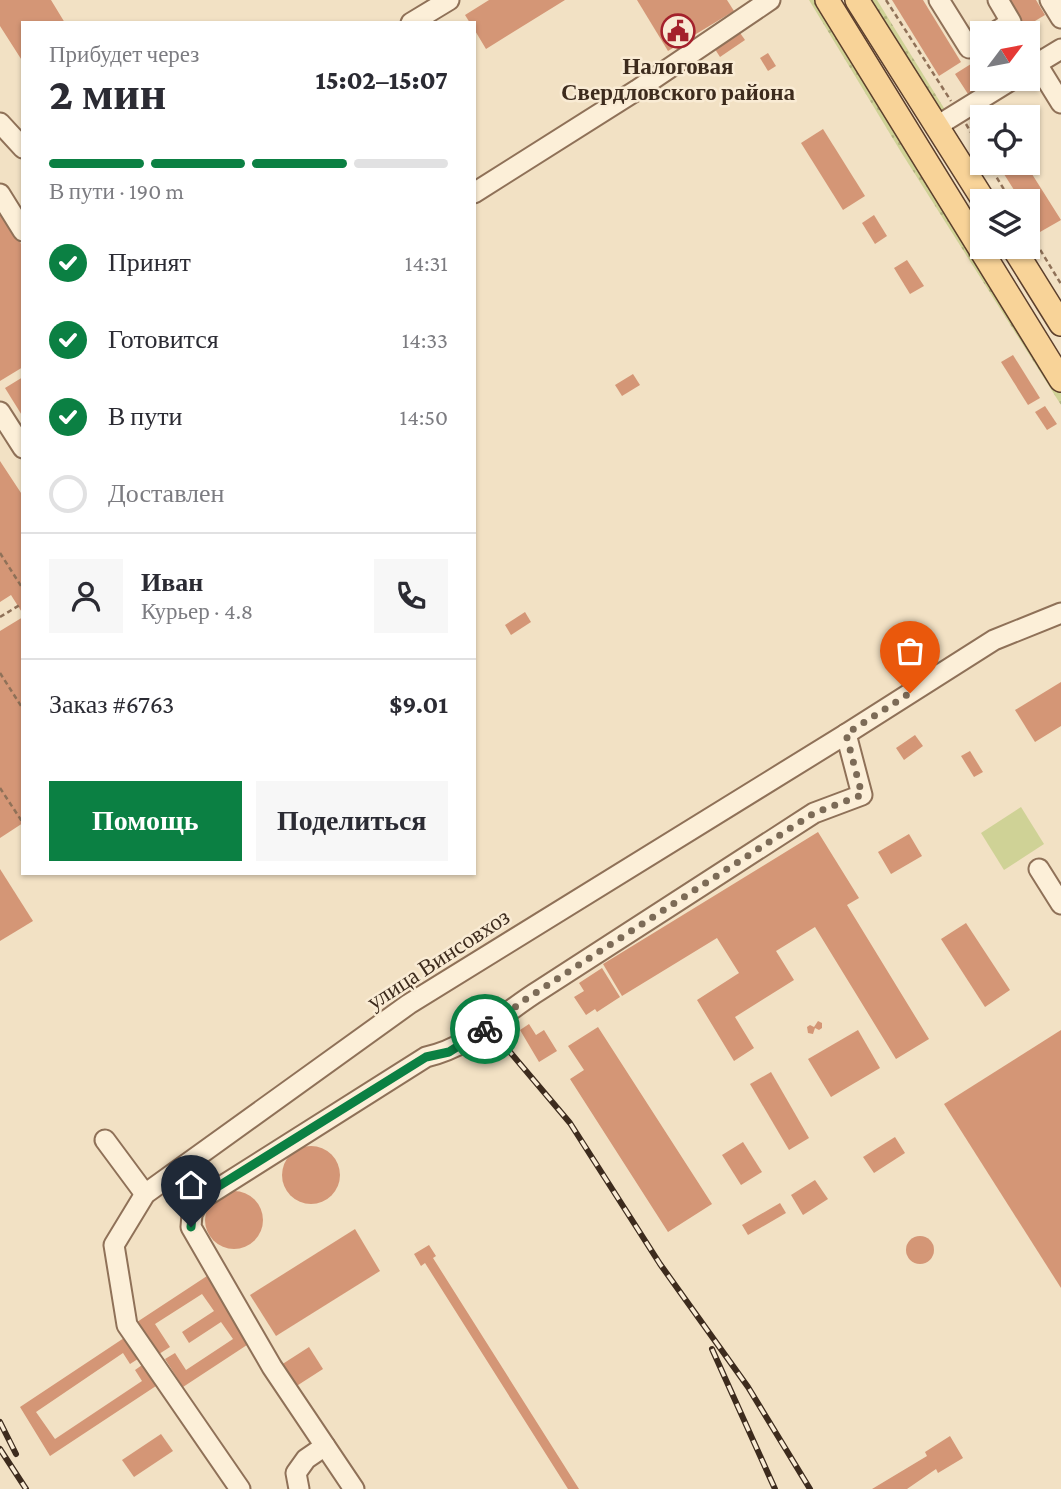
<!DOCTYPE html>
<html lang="ru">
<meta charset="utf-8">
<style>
body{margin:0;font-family:"Crimson Pro",serif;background:#f7f7f7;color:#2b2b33;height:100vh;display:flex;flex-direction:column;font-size:26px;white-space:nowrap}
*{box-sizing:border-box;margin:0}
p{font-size:23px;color:#7c7c81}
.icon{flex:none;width:38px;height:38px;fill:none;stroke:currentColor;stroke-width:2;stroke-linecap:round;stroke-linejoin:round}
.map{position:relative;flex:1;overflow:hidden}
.sheet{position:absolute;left:21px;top:21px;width:455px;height:854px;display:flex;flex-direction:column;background:#fff;border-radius:0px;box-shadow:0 2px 5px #0004}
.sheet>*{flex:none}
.needle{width:46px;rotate:58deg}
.fabs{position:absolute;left:970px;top:21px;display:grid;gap:14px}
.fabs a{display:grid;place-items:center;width:70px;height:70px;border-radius:0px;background:#fff;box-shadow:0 2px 5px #0004;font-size:35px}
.pin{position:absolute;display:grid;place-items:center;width:60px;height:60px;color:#fff;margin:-72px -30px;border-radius:50% 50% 50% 0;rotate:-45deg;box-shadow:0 0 7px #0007}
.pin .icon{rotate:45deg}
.courier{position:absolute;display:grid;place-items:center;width:70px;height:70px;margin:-35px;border:5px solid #0b8043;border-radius:50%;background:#fff;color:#222;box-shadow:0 2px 9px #0007}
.overview em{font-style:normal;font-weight:800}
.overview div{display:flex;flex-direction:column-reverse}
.overview{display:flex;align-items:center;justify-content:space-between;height:119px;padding:0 28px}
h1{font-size:46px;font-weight:800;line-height:52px}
.bar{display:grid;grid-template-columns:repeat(4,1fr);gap:10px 7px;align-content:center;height:84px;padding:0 28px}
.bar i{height:9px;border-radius:5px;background:#e1e1e2}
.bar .selected{background:#0b8043}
.bar p{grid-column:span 4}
.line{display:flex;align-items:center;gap:18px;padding:0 28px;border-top:2px solid #e1e1e2}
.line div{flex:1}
.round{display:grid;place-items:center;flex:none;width:74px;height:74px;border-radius:0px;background:#f7f7f7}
ol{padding:0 28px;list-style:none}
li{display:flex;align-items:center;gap:21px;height:77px}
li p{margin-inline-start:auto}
li .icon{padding:7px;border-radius:50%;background:#0b8043;color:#fff;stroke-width:4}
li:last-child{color:#7c7c81}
li i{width:38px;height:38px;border:4px solid #e1e1e2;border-radius:50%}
.action{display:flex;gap:14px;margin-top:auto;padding:14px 28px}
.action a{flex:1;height:80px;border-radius:0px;background:#0b8043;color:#fff;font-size:28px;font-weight:800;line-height:80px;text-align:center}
.action a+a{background:#f7f7f7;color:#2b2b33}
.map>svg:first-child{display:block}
</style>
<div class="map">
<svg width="1061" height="1489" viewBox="0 0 1061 1489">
<defs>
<pattern id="grass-dots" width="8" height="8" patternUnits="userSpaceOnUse" patternTransform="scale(1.75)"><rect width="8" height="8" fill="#cfd296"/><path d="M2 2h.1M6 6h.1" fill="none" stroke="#b3b481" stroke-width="1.8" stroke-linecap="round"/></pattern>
</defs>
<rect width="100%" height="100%" fill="#f2e1c4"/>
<!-- grass -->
<g fill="url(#grass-dots)">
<path d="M809 0H817L1061 393V405L901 152Z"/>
<path d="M869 0H877L947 113 944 118Z"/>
</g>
<!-- park -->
<path fill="#cfd296" d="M1021 807 1044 844 1004 870 981 833Z"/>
<!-- building -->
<g fill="#d49676">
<path d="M0 0H51L65 23H23V62L0 26Z"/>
<path d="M489 0H565L486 49 474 29V23H470L465 15Z"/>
<path d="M637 0H727L734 11 668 51Z"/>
<path d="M892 0H923L961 62 939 76Z"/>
<path d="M1007 0H1036L1045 15 1025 27Z"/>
<path d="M738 30 745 40 720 57 713 46Z"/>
<path d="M768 53 776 66 768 71 760 58Z"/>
<path d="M982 57V79H993L968 94 955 74Z"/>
<path d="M823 129 865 196 843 210 801 143Z"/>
<path d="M997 163H1025L1061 220 1040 232 1027 211V201H1021Z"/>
<path d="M0 210 23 247V367L0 381Z"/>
<path d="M874 215 887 236 875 244 862 223Z"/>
<path d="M907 260 924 286 910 294 894 268Z"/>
<path d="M1013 355 1040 398 1028 405 1001 362Z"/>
<path d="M633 374 640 385 622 396 615 385Z"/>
<path d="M23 377V417L5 388Z"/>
<path d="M1045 406 1057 424 1047 430 1035 412Z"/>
<path d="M0 461 23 496V614L11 595 0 602Z"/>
<path d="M525 612 531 622 511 635 505 625Z"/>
<path d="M23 617V823L0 838V631Z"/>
<path d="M1061 682V726L1035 742 1015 710Z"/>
<path d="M915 735 923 746 904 760 896 748Z"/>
<path d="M970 751 983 772 974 777 961 756Z"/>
<path d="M818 832 859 898 847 905 929 1039 896 1059 815 927 776 951 794 980 735 1017 754 1048 734 1061 697 1000 739 973 717 938 622 996 603 964Z"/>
<path d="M909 834 922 856 891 874 878 852Z"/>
<path d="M0 869 33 921 0 941Z"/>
<path d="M966 923 1010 990 985 1007 941 939Z"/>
<path d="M602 968 620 997 597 1012 595 1009 586 1015 574 997 584 991 579 983Z"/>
<path d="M818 1021 822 1023V1028L819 1030 815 1028 813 1034 808 1033 807 1027 810 1025 814 1027Z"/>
<path d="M529 1024 536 1035 544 1030 557 1051 539 1062 520 1030Z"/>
<path d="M598 1027 712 1204 668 1232 570 1079 584 1070 568 1046Z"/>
<path d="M858 1030 880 1068 831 1097 808 1059Z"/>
<path d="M1061 1030V1288L944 1104Z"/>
<path d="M771 1072 809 1138 789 1150 750 1084Z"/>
<path d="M895 1137 905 1153 874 1173 863 1157Z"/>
<path d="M743 1142 762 1172 741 1185 722 1155Z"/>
<circle cx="311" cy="1175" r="29"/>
<path d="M815 1180 828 1199 803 1215 791 1195Z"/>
<circle cx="234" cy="1220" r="29"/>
<path d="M780 1203 786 1213 748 1235 742 1225Z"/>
<path d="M355 1229 380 1271 276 1336 250 1295Z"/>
<circle cx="920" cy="1250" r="14"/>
<path d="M429 1245 436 1256 433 1258 579 1489H568L425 1263 421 1266 414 1254Z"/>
<path d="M207 1276 250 1343 183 1387 165 1359 175 1353 186 1370 233 1339 221 1322 189 1343 182 1332 214 1311 202 1294 155 1324 170 1347 159 1354 137 1322Z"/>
<path d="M127 1336 141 1357 130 1364 123 1353 36 1412 55 1439 142 1381 135 1370 145 1363 159 1384 50 1456 20 1407Z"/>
<path d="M309 1347 323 1369 295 1387 281 1365Z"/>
<path d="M161 1434 173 1451 134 1477 122 1460Z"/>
<path d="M950 1436 963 1458 938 1473 936 1469 907 1489H872L927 1456 925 1452Z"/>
</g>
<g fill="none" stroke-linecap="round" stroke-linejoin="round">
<defs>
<g id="minor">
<path d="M939 0 969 48 982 41"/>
<path d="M1050 0 1061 18"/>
<path d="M411 23 449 0"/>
<path d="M994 33 1011 22 998 0"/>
<path d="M1027 48 1061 103"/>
<path d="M1028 69 1061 49"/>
<path d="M0 123 23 148"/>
<path d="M937 126 1013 79"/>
<path d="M474 193 637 90 770 0"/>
<path d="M0 194 23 231"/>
<path d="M0 412 23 448"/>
<path d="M1039 869 1061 904"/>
<path d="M105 1140 145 1194"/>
<path d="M240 1489 127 1325 114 1245 145 1194 409 1004 846 734 994 640 1061 613"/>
<path d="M299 1489 296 1473 306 1459 325 1446"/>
<path d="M354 1489 272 1367 191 1227 192 1214 200 1200 426 1057C471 1047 501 1014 540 990 631 931 723 872 814 813L862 795 846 734"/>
</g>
<g id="major">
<path d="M827 0 1061 380"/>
<path d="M857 0 984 201"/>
<path d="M1013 247 1061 324"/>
</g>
</defs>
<!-- minor casing -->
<use href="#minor" stroke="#8f7158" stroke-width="23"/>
<!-- major casing -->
<use href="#major" stroke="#5c3f2c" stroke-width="26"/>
<!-- path -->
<g stroke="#8f7158" stroke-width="2.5" stroke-dasharray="5 3.5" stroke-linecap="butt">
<path d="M886 0 951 101"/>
<path d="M966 124 982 151"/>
<path d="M988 163 1011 201"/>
<path d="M1027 228 1061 284"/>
<path d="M0 553 23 589"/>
<path d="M0 617 23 603"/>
<path d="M0 673 23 709"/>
<path d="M0 788 23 823"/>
</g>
<!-- minor -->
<use href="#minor" stroke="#fcefd8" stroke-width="19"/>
<!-- major -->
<use href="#major" stroke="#f8d398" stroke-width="23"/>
<defs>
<g id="rail">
<path d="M493 1032 570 1123 660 1264 748 1387 810 1489"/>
<path d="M712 1349 775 1489"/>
<path d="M0 1422 16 1454"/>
<path d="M0 1449 26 1489"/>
</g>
</defs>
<!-- rail casing -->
<use href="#rail" stroke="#3d2b1d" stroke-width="6"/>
<!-- rail -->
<use href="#rail" stroke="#f9ebd4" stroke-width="3.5" stroke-dasharray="10" stroke-linecap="butt"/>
</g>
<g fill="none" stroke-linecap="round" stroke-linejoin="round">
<!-- done -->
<path stroke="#7c6b57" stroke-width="7" stroke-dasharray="0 12.6" d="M485 1029 526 999 814 813 862 795 846 734 910 693"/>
<!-- route -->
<path stroke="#0b8043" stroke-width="9" d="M191 1227C192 1208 200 1200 214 1189L426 1057 449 1052 485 1029"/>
</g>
<!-- icons -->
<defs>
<symbol id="civic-ring" viewBox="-11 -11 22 22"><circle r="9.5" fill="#f9ebd4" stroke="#a4222c" stroke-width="1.5"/><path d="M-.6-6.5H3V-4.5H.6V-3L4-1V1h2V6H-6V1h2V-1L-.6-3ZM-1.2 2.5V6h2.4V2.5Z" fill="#a4222c"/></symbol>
</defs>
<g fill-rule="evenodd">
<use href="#civic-ring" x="659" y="12" width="38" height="38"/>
</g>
<g text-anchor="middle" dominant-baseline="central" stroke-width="5" stroke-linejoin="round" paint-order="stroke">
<!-- poi labels -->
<g font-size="23" font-weight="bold" fill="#3d2b1d" stroke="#f9ebd4">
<text x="678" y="66">Налоговая<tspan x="678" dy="26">Свердловского района</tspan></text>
</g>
<!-- street labels -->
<g font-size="23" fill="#3d2b1d" stroke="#f9ebd4">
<text transform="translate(438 959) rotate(-33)">улица Винсовхоз</text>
</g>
</g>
</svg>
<div class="fabs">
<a><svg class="needle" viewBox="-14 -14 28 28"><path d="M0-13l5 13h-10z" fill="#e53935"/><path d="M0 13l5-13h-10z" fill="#7c7c81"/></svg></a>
<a><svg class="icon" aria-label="locate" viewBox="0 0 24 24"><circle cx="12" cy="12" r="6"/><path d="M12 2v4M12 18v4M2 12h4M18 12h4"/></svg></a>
<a><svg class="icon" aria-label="layers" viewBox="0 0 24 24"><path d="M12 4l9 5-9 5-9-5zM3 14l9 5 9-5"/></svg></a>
</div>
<div class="pin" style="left:910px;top:693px;background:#ea580c"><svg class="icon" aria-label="bag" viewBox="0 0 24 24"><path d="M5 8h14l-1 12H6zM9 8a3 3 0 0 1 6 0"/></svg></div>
<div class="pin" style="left:191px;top:1227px;background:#1f2937"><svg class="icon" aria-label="home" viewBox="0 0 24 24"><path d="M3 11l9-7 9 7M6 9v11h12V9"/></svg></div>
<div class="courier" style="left:485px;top:1029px"><svg class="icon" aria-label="bike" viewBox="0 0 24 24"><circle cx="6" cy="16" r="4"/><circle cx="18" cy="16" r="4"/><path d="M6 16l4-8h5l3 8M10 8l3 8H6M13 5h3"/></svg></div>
<section class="sheet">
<div class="overview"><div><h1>2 мин</h1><p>Прибудет через</p></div><em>15:02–15:07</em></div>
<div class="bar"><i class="selected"></i><i class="selected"></i><i class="selected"></i><i></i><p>В пути · 190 m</p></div>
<ol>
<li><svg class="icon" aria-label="check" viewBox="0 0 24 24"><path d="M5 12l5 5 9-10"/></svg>Принят<p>14:31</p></li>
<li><svg class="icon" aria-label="check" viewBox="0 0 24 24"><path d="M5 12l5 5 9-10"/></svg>Готовится<p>14:33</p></li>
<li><svg class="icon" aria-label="check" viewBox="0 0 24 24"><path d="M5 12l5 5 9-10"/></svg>В пути<p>14:50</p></li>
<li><i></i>Доставлен</li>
</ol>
<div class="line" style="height:126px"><a class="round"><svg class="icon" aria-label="person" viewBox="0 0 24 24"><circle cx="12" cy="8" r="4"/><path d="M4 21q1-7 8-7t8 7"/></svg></a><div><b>Иван</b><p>Курьер · 4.8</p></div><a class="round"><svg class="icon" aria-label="phone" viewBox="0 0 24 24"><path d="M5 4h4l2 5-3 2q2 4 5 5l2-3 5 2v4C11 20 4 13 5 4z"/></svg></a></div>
<div class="line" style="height:91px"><div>Заказ #6763</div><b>$9.01</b></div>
<div class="action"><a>Помощь</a><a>Поделиться</a></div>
</section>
</div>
